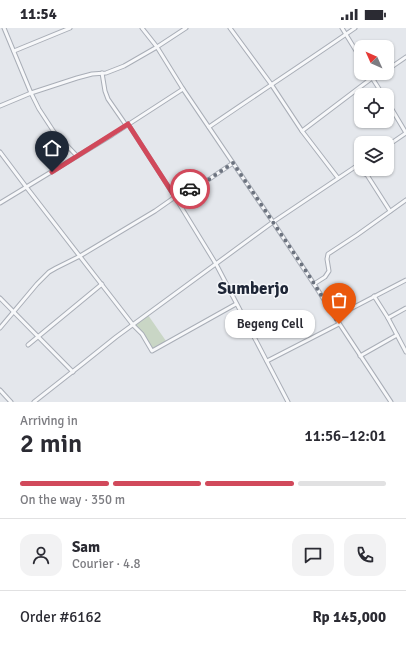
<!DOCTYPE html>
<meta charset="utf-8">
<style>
body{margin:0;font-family:Signika,sans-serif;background:#f2f2f3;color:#2b2b33;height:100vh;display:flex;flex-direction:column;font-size:15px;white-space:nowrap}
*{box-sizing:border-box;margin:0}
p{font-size:13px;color:#7c7c81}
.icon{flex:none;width:22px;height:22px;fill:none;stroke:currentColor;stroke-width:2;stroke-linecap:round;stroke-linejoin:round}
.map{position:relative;height:374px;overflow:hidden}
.side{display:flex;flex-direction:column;background:#fff;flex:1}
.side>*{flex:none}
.needle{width:26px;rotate:315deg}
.buttons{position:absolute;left:354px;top:12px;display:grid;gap:8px}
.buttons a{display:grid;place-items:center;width:40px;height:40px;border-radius:8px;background:#fff;box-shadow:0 1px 3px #0004;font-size:20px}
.pin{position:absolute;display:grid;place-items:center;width:34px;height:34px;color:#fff;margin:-41px -17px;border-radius:50% 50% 50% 0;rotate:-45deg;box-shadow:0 0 4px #0007}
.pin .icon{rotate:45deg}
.courier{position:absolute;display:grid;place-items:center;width:40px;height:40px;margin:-20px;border:3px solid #d1495b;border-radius:50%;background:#fff;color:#222;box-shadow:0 1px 5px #0007}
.bubble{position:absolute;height:28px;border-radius:12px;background:#fff;box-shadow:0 1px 3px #0004;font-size:13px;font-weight:600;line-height:28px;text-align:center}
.overview em{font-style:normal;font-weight:600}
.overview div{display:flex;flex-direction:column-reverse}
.overview{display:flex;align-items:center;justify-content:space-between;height:68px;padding:0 20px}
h1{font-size:26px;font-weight:600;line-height:30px}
.bar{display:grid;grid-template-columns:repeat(4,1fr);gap:6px 4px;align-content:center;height:48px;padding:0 20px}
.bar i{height:5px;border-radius:3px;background:#e1e1e2}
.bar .current{background:#d1495b}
.bar p{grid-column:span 4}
.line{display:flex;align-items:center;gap:10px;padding:0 20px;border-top:1px solid #e1e1e2}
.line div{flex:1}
.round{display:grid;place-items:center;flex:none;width:42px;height:42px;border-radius:12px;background:#f2f2f3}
.status{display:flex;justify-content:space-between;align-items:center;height:28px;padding:0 20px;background:#fff;direction:ltr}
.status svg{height:11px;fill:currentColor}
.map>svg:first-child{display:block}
</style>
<div class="status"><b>11:54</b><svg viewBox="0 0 49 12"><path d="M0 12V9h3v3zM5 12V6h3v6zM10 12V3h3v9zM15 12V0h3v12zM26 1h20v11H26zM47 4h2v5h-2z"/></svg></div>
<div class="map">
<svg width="406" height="374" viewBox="0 0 406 374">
<rect width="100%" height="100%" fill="#e4e7ec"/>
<!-- green -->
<path fill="#c9d6c5" d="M148 287 166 313V314L153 321 135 297Z"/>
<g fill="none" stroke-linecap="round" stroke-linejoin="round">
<defs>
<g id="street">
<path d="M4 0 31 65 39 81 54 104 77 128"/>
<path d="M142 0 157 19 183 61 254 166 273 194 361 135"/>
<path d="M230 0 271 56 302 103 338 150"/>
<path d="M342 0 361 31"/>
<path d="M14 23 70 0"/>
<path d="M387 42 406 29"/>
<path d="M102 45 105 63 108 71 126 97"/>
<path d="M369 45 383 67"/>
<path d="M374 51 383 45"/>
<path d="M387 73 406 105"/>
<path d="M0 78 31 65 77 50 92 46 106 45 124 38 157 19 186 0"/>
<path d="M128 96 175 169 216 236 288 374"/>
<path d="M209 99C257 66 306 34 355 0"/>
<path d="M302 103 372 50"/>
<path d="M387 118 406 105"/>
<path d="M0 124 27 160 133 297 142 306 152 323 236 276"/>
<path d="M357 138 363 145 367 147 390 183"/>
<path d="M0 175 112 107 183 61"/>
<path d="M314 256 325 249 329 243 327 231 328 226 357 207 406 172"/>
<path d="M374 268 388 290 406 324"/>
<path d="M0 270 73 344"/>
<path d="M335 289 391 374"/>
<path d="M388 290 406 280"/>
<path d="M0 300 37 256 49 244 56 240 80 228 155 183 175 169 208 152 233 135"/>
<path d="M28 317 102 256"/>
<path d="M360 328 397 307"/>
<path d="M267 333 339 296"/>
<path d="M0 362 11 374"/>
<path d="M34 374 81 337 116 309 273 194 314 256 335 289 406 252"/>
</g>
</defs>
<!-- street casing -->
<use href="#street" stroke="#a9aeb7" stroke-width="5"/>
<!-- street -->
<use href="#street" stroke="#f7f8fa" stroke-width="3"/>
</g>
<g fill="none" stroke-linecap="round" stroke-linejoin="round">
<!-- done -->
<path stroke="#6c737f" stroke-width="4" stroke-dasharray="0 7.2" d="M190 161 208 152 233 135 308 246 339 296"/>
<!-- route -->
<path stroke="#d1495b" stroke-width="5" d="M52 144 128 96 175 169 190 161"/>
</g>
<g text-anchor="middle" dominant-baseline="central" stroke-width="3" stroke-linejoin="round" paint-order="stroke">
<!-- quarter labels -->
<g font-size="17" font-weight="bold" fill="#1d2536" stroke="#f4f6f9">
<text x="253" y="260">Sumberjo</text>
</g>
</g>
</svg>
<div class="buttons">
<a><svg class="needle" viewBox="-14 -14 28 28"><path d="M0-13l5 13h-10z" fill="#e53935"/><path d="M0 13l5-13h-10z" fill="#7c7c81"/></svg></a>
<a><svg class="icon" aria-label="locate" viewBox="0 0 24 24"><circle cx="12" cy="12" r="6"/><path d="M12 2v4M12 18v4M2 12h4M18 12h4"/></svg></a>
<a><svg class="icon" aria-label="layers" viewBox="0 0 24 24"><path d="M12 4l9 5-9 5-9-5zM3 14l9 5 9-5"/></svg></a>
</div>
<div class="pin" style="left:339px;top:296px;background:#ea580c"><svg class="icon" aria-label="bag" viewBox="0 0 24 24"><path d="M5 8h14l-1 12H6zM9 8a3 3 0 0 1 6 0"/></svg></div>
<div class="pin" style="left:52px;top:144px;background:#1f2937"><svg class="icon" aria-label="home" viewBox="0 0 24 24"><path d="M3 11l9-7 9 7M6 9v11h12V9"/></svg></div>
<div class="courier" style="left:190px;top:161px"><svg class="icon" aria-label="car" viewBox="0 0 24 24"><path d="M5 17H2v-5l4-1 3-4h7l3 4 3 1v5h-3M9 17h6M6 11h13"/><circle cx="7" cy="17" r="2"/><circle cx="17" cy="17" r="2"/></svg></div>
<div class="bubble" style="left:225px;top:282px;width:90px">Begeng Cell</div>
</div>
<section class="side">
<div class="overview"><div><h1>2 min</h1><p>Arriving in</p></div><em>11:56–12:01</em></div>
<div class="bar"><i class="current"></i><i class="current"></i><i class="current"></i><i></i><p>On the way · 350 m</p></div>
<div class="line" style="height:72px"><a class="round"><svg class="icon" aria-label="person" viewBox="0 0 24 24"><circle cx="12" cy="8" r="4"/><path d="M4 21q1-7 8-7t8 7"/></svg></a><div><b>Sam</b><p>Courier · 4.8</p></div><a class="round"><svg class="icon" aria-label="chat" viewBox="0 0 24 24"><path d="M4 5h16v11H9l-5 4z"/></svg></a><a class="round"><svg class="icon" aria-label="phone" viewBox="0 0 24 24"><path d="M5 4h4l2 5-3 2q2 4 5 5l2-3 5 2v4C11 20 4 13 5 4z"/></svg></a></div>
<div class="line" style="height:52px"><div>Order #6162</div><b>Rp 145,000</b></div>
</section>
